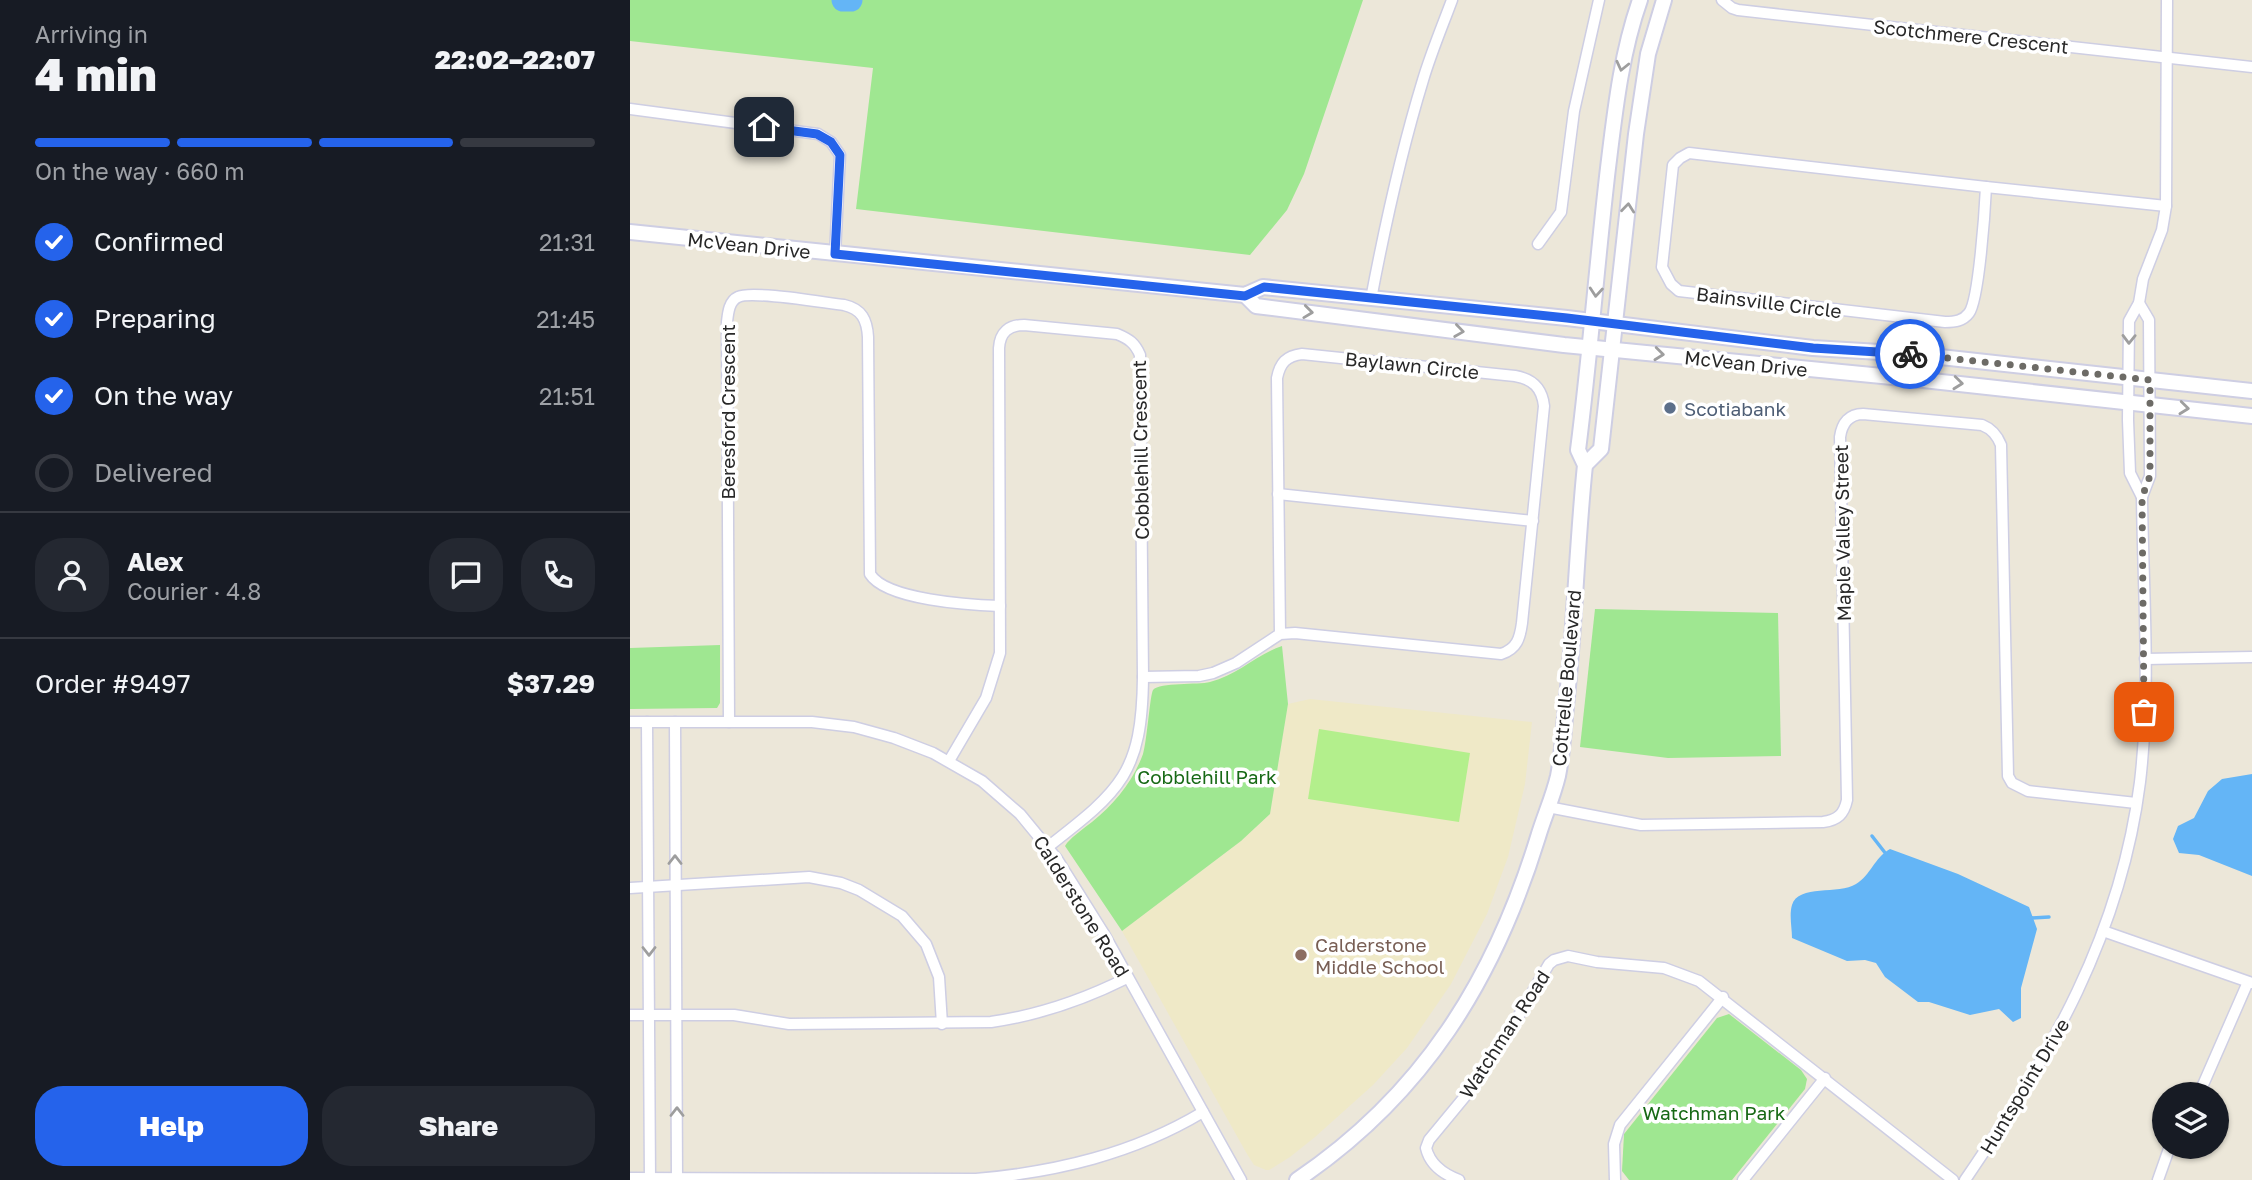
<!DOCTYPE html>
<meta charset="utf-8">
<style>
body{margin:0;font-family:"Golos Text",sans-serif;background:#242831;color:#f1f3f6;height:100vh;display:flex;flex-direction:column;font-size:26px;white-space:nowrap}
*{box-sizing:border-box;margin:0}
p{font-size:23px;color:#9ea1a6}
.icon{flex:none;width:38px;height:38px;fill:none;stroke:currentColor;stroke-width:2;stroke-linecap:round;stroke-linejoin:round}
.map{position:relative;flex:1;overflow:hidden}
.drawer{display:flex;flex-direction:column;background:#171b24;width:630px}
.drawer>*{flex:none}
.tools{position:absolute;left:1522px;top:1082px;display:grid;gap:14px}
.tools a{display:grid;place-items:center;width:77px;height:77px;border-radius:50%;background:#171b24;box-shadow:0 2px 5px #0004;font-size:35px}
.pin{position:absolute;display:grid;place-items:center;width:60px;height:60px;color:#fff;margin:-30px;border-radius:14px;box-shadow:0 4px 10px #0006}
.courier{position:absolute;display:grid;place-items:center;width:70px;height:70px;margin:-35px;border:5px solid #2563eb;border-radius:50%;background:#fff;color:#222;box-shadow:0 2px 9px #0007}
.summary em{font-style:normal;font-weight:800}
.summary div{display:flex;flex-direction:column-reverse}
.summary{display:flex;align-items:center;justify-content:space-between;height:119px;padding:0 35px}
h1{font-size:46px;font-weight:800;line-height:52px}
.bar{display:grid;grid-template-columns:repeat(4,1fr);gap:10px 7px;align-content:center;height:84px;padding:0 35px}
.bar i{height:9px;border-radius:5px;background:#363941}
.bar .selected{background:#2563eb}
.bar p{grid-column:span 4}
.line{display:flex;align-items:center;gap:18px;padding:0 35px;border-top:2px solid #363941}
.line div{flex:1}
.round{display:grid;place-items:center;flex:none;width:74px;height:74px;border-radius:28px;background:#242831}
ol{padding:0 35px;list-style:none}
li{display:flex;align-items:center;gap:21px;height:77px}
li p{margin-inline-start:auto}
li .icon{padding:7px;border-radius:50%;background:#2563eb;color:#fff;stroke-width:4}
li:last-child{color:#9ea1a6}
li i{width:38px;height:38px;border:4px solid #363941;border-radius:50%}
.button{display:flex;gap:14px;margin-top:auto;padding:14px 35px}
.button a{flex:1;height:80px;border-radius:28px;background:#2563eb;color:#fff;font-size:28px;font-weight:800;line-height:80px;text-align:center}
.button a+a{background:#242831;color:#f1f3f6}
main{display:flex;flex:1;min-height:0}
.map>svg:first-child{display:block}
</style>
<main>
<section class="drawer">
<div class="summary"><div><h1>4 min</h1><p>Arriving in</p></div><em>22:02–22:07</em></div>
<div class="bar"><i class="selected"></i><i class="selected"></i><i class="selected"></i><i></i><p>On the way · 660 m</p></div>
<ol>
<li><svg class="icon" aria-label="check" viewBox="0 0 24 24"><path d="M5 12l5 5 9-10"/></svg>Confirmed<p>21:31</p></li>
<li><svg class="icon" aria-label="check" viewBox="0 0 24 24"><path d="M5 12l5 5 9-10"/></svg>Preparing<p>21:45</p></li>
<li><svg class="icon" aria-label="check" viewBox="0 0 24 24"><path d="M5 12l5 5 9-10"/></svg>On the way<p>21:51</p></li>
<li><i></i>Delivered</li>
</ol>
<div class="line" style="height:126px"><a class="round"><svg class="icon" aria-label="person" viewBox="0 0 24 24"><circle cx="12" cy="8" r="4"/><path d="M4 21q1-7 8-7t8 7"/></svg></a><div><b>Alex</b><p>Courier · 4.8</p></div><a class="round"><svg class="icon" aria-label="chat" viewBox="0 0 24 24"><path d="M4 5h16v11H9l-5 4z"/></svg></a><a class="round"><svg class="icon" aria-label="phone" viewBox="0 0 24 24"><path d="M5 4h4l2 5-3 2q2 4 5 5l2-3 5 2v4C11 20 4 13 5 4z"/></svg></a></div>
<div class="line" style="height:91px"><div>Order #9497</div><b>$37.29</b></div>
<div class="button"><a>Help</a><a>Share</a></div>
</section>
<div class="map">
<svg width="1622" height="1180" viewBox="0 0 1622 1180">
<rect width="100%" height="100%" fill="#ece7d9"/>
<!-- education -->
<path fill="#efe9c7" d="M680 699 902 722 895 784 878 857 857 914 821 984 777 1048 743 1085 685 1137 660 1157 639 1170H636L624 1165 617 1154 492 931 611 841 640 814 658 704Z"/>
<!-- green -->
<g fill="#9fe791">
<path d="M0 0H733L674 174 657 210 620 255 226 209 243 68 0 41Z"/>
<path d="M965 609 1148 613 1151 756 1038 758 950 747Z"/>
<path d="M90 645V703L87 708 0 709V648Z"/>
<path d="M652 646 658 704 640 814 611 841 492 931 435 846 437 843C444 835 453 829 462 822 484 804 503 782 513 754 517 741 520 695 523 690 530 682 568 685 580 682 608 675 626 655 652 646Z"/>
<path d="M1099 1014 1171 1070 1177 1079 1175 1089 1102 1180H999L992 1171 994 1134 1087 1018Z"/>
</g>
<!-- pitch -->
<path fill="#b3ef8c" d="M689 729 840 753 829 822 678 799Z"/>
<!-- water -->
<g fill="#64b5f6">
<path d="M1622 774V876L1569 855 1549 853 1543 839 1548 826 1564 818 1578 791 1592 779Z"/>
<path d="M1260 849 1328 874 1399 907 1407 929 1391 988V1018L1383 1022 1369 1009 1340 1015 1299 1002H1288L1255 977 1246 963 1235 960 1217 961 1162 938C1162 928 1159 915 1162 905 1168 884 1209 895 1226 884 1241 875 1244 858 1260 849Z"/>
</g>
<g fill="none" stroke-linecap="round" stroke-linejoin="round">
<!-- stream -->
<g stroke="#64b5f6" stroke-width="3.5">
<path d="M1242 836 1256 854"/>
<path d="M1400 918 1419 917"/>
</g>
<!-- river -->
<path stroke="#64b5f6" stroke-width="23" d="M213 0H221"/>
<defs>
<g id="street">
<path d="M1092 0 1102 8 1108 10 1622 67"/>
<path d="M0 109 188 134 201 142 210 155 205 254"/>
<path d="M1059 153 1356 187C1355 208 1349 300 1339 313 1333 321 1325 322 1315 322L1049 291 1041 284 1032 267 1043 165 1050 158Z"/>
<path d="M1356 187 1536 206"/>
<path d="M908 244 931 212 944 111 969 0"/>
<path d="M741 299C755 225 771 152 793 80 801 53 812 27 822 0"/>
<path d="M648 494 903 521"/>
<path d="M1512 497 1500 473 1498 420 1499 321 1509 303 1513 279 1532 230 1536 206 1537 0"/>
<path d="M1515 659 1622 657"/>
<path d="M513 677 569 676 583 673 606 663 650 634 665 633 871 654C887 649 890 638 892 623L914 406C912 388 903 379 885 376L672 354C656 356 650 363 647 378L650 634"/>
<path d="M0 722H182L224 727 264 738 303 753 352 781 390 814 427 859 474 934 611 1180"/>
<path d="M17 722 20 1180"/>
<path d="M45 722 47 1180"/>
<path d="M99 722 97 322C98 313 99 301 108 297 122 290 195 303 214 305 232 309 237 320 238 337L240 574C256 600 340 605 370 606"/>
<path d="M319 761 356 698 370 653 369 348C370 332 379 325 394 325L487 334C499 339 505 343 510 355L513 677C512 773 491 790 419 846"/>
<path d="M918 807 1011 825 1193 822C1208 820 1214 814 1217 800L1210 437C1212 423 1219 414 1233 414L1352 425C1362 429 1367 435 1371 445L1378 776 1382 783 1398 791 1506 803"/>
<path d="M0 888 179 877 211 883 229 890 272 916 296 944 309 977 312 1024"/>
<path d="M1473 931 1622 983"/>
<path d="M0 1015H104L159 1024 361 1022C410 1015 453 1000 497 978"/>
<path d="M1569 1094 1618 982"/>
<path d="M0 1178 346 1179C426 1172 503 1154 573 1112"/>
<path d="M829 1180C813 1174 800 1165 796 1148L799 1140 837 1094 871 1046 919 964 924 960 938 956 967 962 1034 968 1069 981 1323 1180"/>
<path d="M985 1180 984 1144 990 1125 1093 997"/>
<path d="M1113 1180 1195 1078"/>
<path d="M1335 1180C1420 1056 1491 934 1510 782 1521 688 1513 591 1512 497L1520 476 1519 320 1509 303"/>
<path d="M1528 1180 1540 1146"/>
</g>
<g id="secondary">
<path d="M0 232 615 295 633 287 937 318 1183 348 1283 354 1622 391"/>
<path d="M615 295 626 306 934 345 1293 380 1622 416"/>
<path d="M955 465 971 449 1006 134 1018 54 1034 0"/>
<path d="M667 1180C793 1095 864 980 908 837 914 817 923 797 928 776 933 751 934 723 937 697 945 620 947 543 955 465L948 450C960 356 967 262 978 168 985 111 991 54 1010 0"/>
</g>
</defs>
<!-- street casing -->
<use href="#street" stroke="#cecee3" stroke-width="13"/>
<!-- secondary casing -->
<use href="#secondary" stroke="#cecee3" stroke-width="18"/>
<!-- street -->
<use href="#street" stroke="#fff" stroke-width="10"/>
<!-- secondary -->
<use href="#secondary" stroke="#fff" stroke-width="14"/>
</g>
<!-- one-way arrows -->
<defs><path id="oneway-chevron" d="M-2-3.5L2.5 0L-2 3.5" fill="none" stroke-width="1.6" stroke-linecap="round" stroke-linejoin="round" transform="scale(1.75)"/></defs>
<g stroke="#9e9e9e">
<use href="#oneway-chevron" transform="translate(992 66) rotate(103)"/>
<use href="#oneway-chevron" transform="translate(998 208) rotate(-84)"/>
<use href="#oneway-chevron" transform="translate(966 292) rotate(95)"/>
<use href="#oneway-chevron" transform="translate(678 312) rotate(7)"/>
<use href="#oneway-chevron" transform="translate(829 331) rotate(8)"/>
<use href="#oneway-chevron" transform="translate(1499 339) rotate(91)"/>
<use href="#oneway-chevron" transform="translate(1029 354) rotate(6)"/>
<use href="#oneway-chevron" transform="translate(1328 383) rotate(6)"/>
<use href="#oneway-chevron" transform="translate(1554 408) rotate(6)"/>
<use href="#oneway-chevron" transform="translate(45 860) rotate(-90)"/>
<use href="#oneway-chevron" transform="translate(19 951) rotate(90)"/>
<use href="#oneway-chevron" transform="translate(47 1112) rotate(-90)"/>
</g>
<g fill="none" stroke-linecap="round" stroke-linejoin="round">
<!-- done -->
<path stroke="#6d6b66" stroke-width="7" stroke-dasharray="0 12.6" d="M1280 354 1520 380V476L1512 497 1514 712"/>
<!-- route -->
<path stroke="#2563eb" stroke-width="9" d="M134 127 187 134 201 142 210 155 205 254 615 296 634 287 937 318 1183 348 1280 354"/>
</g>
<!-- markers -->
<circle fill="#5c6f8a" stroke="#fff" stroke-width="2.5" cx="1040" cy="408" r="7"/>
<circle fill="#8d6e63" stroke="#fff" stroke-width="2.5" cx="671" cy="955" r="7"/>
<g text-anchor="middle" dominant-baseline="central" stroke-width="7" stroke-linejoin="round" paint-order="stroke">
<!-- street labels -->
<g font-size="19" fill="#282828" stroke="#fff">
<text transform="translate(1341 36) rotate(6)">Scotchmere Crescent</text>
<text transform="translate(119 245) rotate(6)">McVean Drive</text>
<text transform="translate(1139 302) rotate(7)">Bainsville Circle</text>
<text transform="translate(1116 363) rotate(6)">McVean Drive</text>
<text transform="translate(782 365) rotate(6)">Baylawn Circle</text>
<text transform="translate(97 412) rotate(-90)">Beresford Crescent</text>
<text transform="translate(510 450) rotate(-91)">Cobblehill Crescent</text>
<text transform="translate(1212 533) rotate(-91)">Maple Valley Street</text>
<text transform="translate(936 678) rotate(-85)">Cottrelle Boulevard</text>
<text transform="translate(452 906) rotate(58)">Calderstone Road</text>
<text transform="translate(874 1034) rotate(-57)">Watchman Road</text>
<text transform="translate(1394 1086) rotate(-59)">Huntspoint Drive</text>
</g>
<!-- service labels -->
<g font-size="19" fill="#4e5e75" stroke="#fff" text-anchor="start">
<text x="1054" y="408">Scotiabank</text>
</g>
<!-- park labels -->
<g font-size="19" fill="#176915" stroke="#fff">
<text x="577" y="776">Cobblehill Park</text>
<text x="1084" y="1112">Watchman Park</text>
</g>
<!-- education labels -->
<g font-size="19" fill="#785e54" stroke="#fff" text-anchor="start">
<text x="685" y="944">Calderstone<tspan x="685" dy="22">Middle School</tspan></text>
</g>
</g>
</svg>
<div class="tools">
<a><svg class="icon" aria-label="layers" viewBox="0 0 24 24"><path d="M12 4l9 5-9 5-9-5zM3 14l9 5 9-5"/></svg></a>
</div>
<div class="pin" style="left:1514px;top:712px;background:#ea580c"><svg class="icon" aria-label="bag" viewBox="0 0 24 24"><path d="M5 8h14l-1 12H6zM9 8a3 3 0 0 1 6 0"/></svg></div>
<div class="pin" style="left:134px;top:127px;background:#1f2937"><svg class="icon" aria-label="home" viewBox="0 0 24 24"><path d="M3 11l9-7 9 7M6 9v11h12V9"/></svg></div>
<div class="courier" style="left:1280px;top:354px"><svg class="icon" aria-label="bike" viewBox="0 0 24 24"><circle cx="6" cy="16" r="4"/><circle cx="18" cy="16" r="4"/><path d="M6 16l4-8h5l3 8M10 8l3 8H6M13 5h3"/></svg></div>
</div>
</main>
